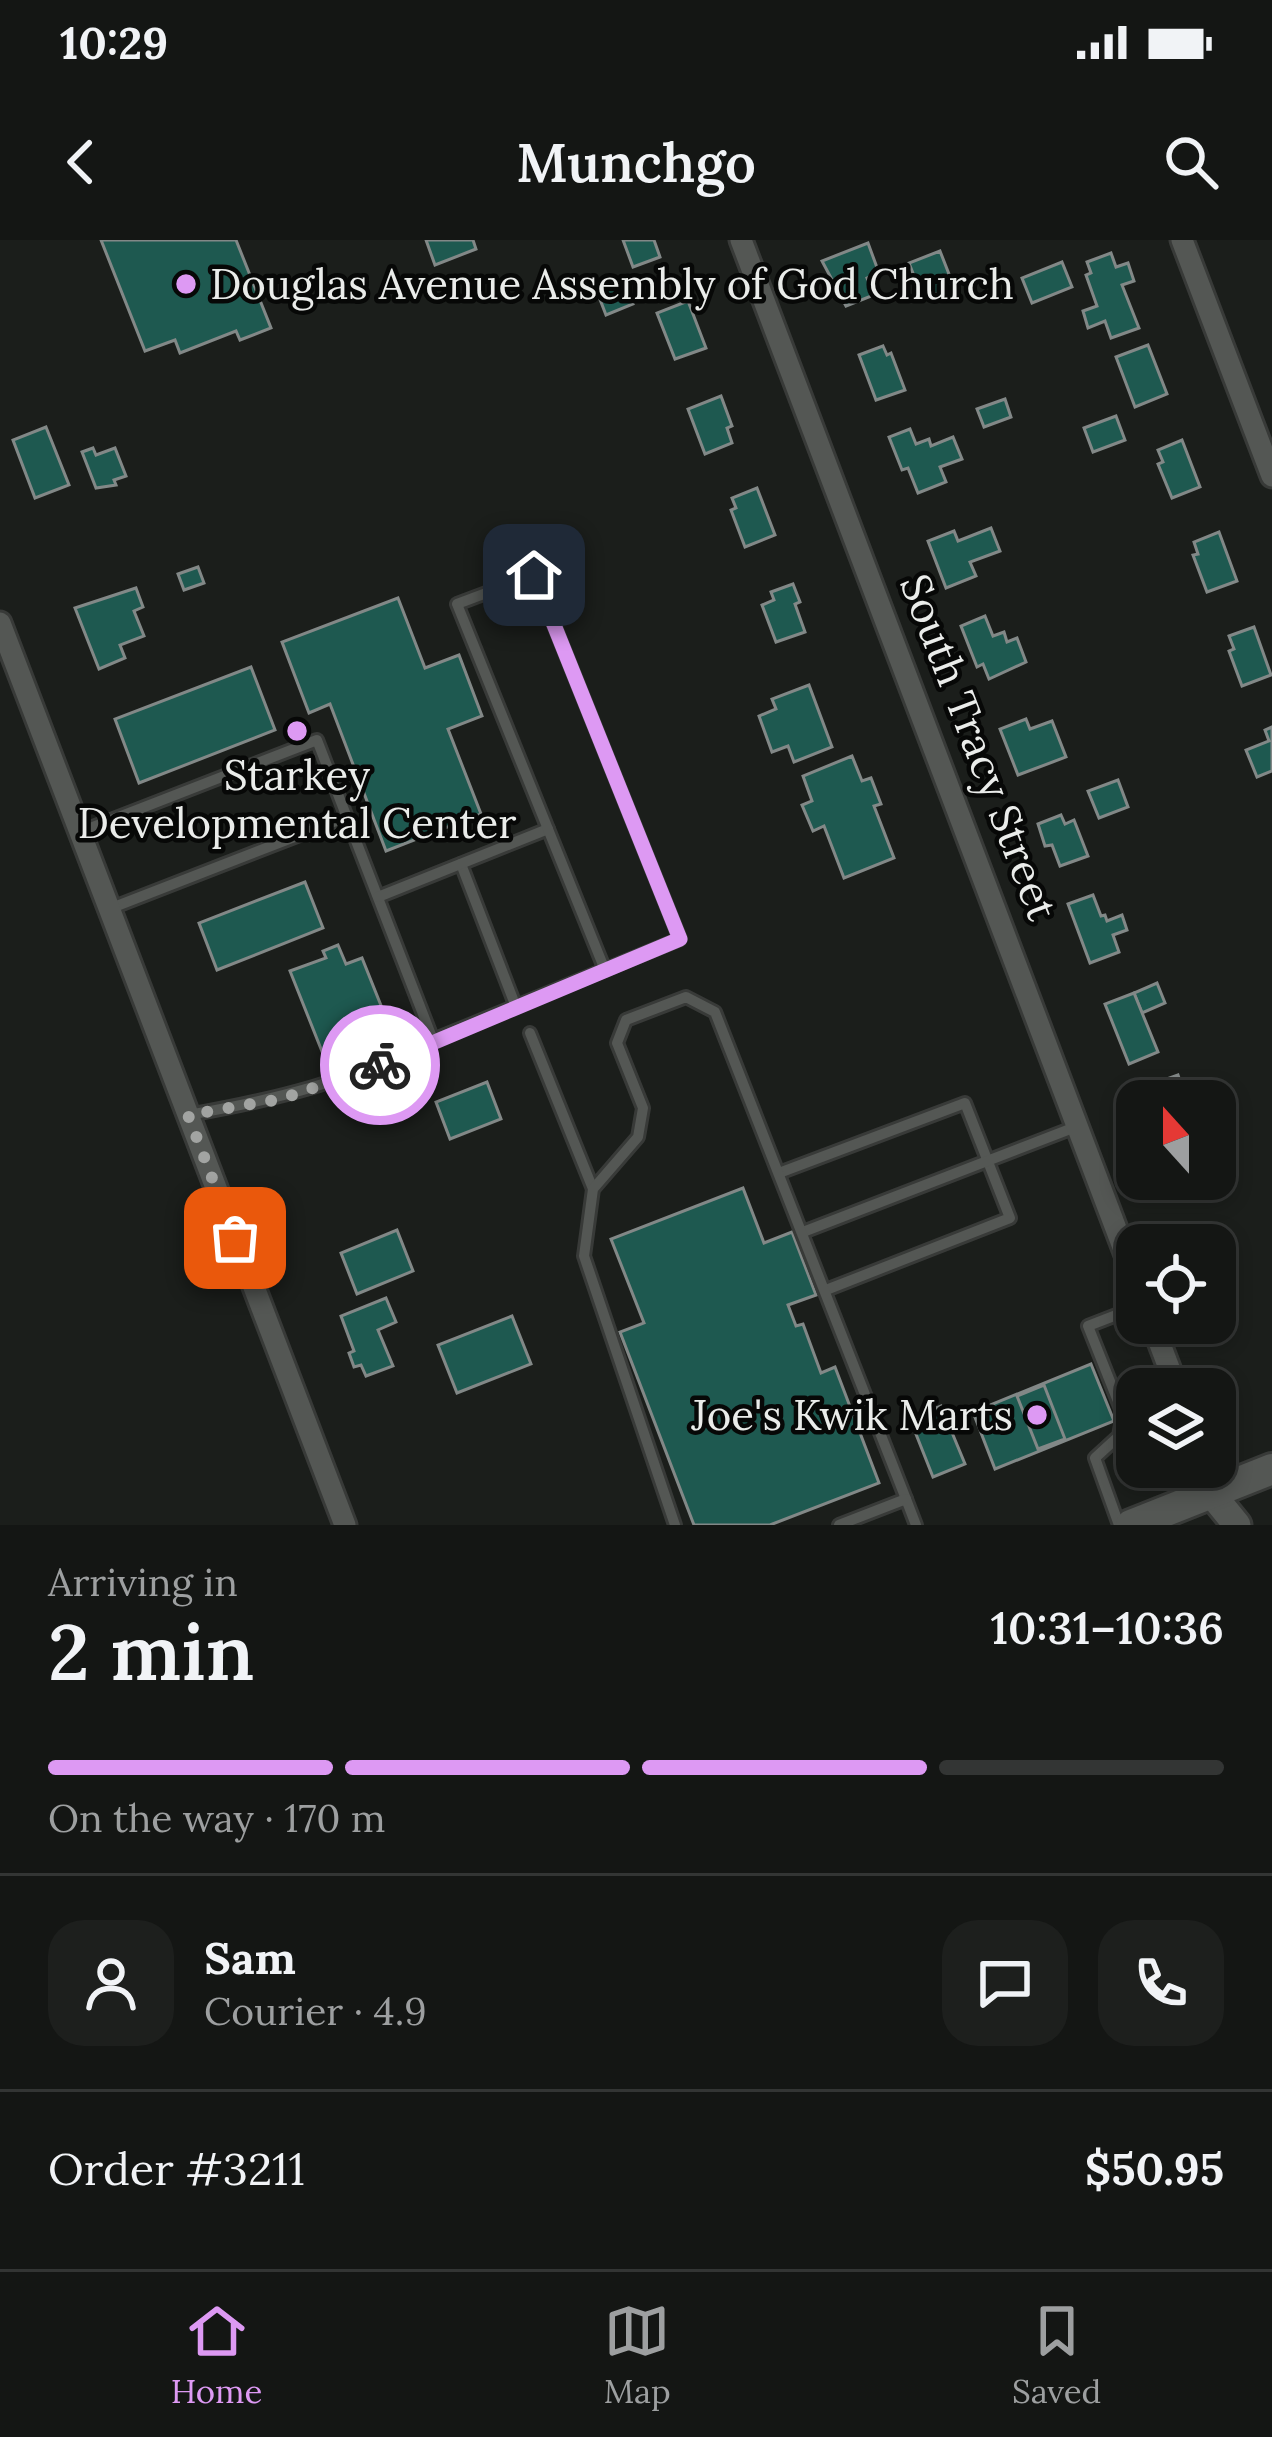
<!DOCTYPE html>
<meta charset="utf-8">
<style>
body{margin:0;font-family:Lora,serif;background:#1d1f1d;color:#f1f3f6;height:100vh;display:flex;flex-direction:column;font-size:45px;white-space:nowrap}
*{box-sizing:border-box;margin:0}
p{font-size:39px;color:#9d9fa0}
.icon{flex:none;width:66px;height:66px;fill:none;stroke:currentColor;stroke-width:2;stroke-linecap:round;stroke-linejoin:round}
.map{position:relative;height:1285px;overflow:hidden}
.drawer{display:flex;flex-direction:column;background:#141614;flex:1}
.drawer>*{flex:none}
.needle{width:78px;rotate:339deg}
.tools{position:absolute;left:1116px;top:840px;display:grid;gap:24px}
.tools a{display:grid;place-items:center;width:120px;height:120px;border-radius:24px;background:#141614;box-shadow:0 6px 18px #0003,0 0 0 3px #333534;font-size:60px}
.pin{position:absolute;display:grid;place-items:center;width:102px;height:102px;color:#fff;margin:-51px;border-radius:24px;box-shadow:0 6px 18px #0006}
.courier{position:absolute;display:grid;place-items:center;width:120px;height:120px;margin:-60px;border:9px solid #dd99f3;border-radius:50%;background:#fff;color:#222;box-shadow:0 3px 15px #0007}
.summary em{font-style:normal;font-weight:600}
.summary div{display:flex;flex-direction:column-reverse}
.summary{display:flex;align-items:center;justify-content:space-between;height:204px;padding:0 48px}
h1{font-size:78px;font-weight:600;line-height:90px}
.bar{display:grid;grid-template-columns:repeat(4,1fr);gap:18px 12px;align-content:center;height:144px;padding:0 48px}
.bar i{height:15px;border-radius:9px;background:#333534}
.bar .current{background:#dd99f3}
.bar p{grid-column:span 4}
.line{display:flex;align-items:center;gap:30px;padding:0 48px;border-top:3px solid #333534}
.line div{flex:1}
.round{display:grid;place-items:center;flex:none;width:126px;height:126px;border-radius:36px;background:#1d1f1d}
.status{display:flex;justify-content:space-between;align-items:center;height:84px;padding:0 60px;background:#141614;direction:ltr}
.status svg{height:33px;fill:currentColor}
header{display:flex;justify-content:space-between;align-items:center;height:156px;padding:0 48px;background:#141614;font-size:54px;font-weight:600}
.tab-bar{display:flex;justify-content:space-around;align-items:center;height:168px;border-top:3px solid #333534;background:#141614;font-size:33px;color:#9d9fa0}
.tab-bar a{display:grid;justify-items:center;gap:6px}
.tab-bar .current{color:#dd99f3}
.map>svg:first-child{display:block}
</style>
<div class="status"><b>10:29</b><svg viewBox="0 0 49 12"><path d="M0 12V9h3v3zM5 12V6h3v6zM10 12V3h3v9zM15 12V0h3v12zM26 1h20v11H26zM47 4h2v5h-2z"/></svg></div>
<header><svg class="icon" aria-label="back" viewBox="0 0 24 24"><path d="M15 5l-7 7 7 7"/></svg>Munchgo<svg class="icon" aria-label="search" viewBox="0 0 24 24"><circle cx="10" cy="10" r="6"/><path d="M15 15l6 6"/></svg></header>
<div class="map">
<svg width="1272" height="1285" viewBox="0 0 1272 1285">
<rect width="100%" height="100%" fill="#1b1e1b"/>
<!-- building -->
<g fill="#1e5950" stroke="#828887" stroke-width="3">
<path d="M101 0H236L271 88 240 100 236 91 180 113 175 100 145 111Z"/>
<path d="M426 0H473L476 9 435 25Z"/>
<path d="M623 0H654L660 17 633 27Z"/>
<path d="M868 3 879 33 867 38 874 55 846 66 822 21Z"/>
<path d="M940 11 954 47 923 59 909 23Z"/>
<path d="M1111 13 1116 27 1128 23 1134 41 1122 45 1139 88 1111 98 1105 81 1088 88 1083 71 1097 66 1086 35 1091 33 1087 22Z"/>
<path d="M1062 22 1072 47 1032 63 1022 38Z"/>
<path d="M623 38 633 64 606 75 596 49Z"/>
<path d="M688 61 706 108 675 119 657 73Z"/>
<path d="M1148 105 1167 154 1135 167 1116 117Z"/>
<path d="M883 106 887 115 891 113 905 150 876 160 859 115Z"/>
<path d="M721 156 732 186 727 188 732 203 705 214 688 169Z"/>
<path d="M1005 159 1011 177 984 187 977 169Z"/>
<path d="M1116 176 1125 200 1093 212 1084 188Z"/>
<path d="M46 187 69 245 35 258 13 200Z"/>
<path d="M910 189 916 204 929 199 931 206 953 197 962 219 940 227 946 242 918 253 908 228 902 230 889 197Z"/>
<path d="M1182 200 1200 247 1172 258 1158 224 1163 222 1158 210Z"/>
<path d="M93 208 96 215 115 208 126 236 114 240 116 245 96 248 82 212Z"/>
<path d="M757 248 775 295 745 307 731 270 736 268 732 258Z"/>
<path d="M991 288 1000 311 970 322 976 336 946 348 928 301 954 291 958 301Z"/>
<path d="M1219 292 1237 341 1207 352 1193 315 1198 314 1194 302Z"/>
<path d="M198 327 204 343 184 350 178 334Z"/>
<path d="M793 344 800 362 795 364 805 392 776 402 762 365 774 360 771 352Z"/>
<path d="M136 348 143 367 134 371 144 396 120 405 125 418 99 429 75 368Z"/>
<path d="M398 358 425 428 459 415 482 476 448 489 481 574 386 611 330 464 309 473 282 402Z"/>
<path d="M985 376 993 396 1004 392 1007 402 1017 398 1026 422 989 439 983 424 977 427 961 386Z"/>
<path d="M1254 387 1271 435 1242 446 1229 411 1234 409 1229 396Z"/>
<path d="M251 427 275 490 139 543 115 479Z"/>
<path d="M809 445 832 507 794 522 788 506 772 512 759 476 776 469 772 459Z"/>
<path d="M1026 479 1030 489 1052 481 1066 517 1018 535 1000 489Z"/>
<path d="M1272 487V531L1257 537 1246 510 1269 501 1265 490Z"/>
<path d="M852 516 862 541 871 538 881 564 874 566 894 618 844 638 824 586 813 591 802 565 812 561 803 536Z"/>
<path d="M1118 540 1128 567 1099 578 1088 551Z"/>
<path d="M1061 575 1065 584 1074 580 1088 616 1060 626 1052 605 1045 606 1038 584Z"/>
<path d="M305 642 323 688 217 730 199 683Z"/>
<path d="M1093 655 1101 676 1105 675 1107 681 1122 675 1127 690 1113 695 1119 712 1090 723 1068 664Z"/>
<path d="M338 705 346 724 362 718 396 803 329 829 290 731 326 718 323 711Z"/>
<path d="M1157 743 1165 763 1142 773 1134 753Z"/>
<path d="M1134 753 1158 812 1129 824 1105 764Z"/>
<path d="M1178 835 1187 861H1143L1139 849Z"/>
<path d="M487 842 501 879 450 899 436 862Z"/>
<path d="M743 948 764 1003 792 992 816 1055 788 1065 796 1086 803 1084 821 1133 835 1127 879 1243 770 1285H694L620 1092 644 1083 611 999Z"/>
<path d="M397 990 413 1031 357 1054 341 1013Z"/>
<path d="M386 1058 396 1082 378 1090 393 1126 366 1136 361 1125 354 1127 349 1113 354 1111 341 1076Z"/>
<path d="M512 1076 531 1124 457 1153 438 1105Z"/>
<path d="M1091 1124 1114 1181 995 1229 973 1172Z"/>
<path d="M1044 1145 1065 1199 1038 1209 1017 1156Z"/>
<path d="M941 1166 965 1224 933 1237 910 1179Z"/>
</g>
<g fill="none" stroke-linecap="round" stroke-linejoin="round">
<defs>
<g id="service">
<path d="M80 592 317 500 433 800C350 841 279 859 188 875"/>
<path d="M461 624 516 767"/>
<path d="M378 657 548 589"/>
<path d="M109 669 346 577"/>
<path d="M530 793 593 949"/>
<path d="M433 800 680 699 534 335 457 364 605 730"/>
<path d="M779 933 965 863 1010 978 826 1050"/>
<path d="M803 992 1078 886"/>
<path d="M675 1285 584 1016 593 949 638 897 643 868 617 803 626 780 686 757 715 772 906 1259"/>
<path d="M839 1285 906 1259 916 1285"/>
<path d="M1119 1285 1095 1218 1119 1196 1123 1174 1088 1086 1137 1067"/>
</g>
<g id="minor">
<path d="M741 0 1137 1044"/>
<path d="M1182 0 1272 236"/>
<path d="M0 383 345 1285"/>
<path d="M1152 1083 1177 1149"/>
<path d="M1204 1227 1211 1253"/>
</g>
<path id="tertiary" d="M1211 1253 1237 1285"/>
<path id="secondary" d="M1131 1285 1272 1229"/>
</defs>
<!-- service casing -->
<use href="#service" stroke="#383a38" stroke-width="16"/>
<!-- minor casing -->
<use href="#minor" stroke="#383a38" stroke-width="27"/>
<!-- tertiary casing -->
<use href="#tertiary" stroke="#383a38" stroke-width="33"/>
<!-- secondary casing -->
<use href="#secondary" stroke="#383a38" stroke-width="36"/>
<!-- service -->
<use href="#service" stroke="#545754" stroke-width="10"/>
<!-- minor -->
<use href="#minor" stroke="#545754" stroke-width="21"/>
<!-- tertiary -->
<use href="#tertiary" stroke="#545754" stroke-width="27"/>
<!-- secondary -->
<use href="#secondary" stroke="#545754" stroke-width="30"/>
</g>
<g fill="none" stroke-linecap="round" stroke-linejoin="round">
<!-- done -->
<path stroke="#a2a4a2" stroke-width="12" stroke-dasharray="0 21.6" d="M235 998 188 875 281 859 380 825"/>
<!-- route -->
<path stroke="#dd99f3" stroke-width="15" d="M380 825 680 699 534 335"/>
</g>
<!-- markers -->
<g fill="#dd99f3" stroke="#070807" stroke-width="4.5">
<circle cx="186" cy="44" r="12"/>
<circle cx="297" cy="491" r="12"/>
<circle cx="1037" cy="1175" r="12"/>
</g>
<g text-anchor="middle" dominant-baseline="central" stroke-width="9" stroke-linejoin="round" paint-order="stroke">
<!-- poi labels -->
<g font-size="42" fill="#eaecea" stroke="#070807" text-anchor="start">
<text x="210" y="44">Douglas Avenue Assembly of God Church</text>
<text x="297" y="535" text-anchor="middle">Starkey<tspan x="297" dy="48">Developmental Center</tspan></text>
<text x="1013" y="1175" text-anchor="end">Joe's Kwik Marts</text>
</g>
<!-- street labels -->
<g font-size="42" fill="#eaecea" stroke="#070807">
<text transform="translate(979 507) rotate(69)">South Tracy Street</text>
</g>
</g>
</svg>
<div class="tools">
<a><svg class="needle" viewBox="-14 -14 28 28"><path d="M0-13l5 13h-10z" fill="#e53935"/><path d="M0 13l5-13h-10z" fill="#9d9fa0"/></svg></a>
<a><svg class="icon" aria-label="locate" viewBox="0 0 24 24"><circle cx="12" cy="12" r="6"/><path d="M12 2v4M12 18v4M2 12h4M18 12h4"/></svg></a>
<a><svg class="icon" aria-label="layers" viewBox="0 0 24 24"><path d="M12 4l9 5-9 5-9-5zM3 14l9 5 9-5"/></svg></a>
</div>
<div class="pin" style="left:235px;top:998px;background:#ea580c"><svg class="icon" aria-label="bag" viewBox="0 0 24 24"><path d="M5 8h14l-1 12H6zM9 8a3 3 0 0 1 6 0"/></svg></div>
<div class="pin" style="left:534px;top:335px;background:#1f2937"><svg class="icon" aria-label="home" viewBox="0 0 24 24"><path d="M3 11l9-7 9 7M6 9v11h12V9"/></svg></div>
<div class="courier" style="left:380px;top:825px"><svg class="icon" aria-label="bike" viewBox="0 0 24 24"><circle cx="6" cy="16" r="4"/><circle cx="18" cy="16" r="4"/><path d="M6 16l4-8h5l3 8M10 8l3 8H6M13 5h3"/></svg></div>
</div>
<section class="drawer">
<div class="summary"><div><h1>2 min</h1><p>Arriving in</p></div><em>10:31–10:36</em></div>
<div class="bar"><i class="current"></i><i class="current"></i><i class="current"></i><i></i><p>On the way · 170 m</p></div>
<div class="line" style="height:216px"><a class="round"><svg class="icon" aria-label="person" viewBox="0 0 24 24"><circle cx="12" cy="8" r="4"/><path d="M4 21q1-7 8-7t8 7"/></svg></a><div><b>Sam</b><p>Courier · 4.9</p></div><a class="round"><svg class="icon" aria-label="chat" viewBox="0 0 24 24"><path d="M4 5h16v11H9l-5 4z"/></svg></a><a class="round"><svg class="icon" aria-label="phone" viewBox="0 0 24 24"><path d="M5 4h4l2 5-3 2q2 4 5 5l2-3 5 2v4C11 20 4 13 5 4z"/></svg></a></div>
<div class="line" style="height:156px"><div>Order #3211</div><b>$50.95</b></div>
</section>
<nav class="tab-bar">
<a class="current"><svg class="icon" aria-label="home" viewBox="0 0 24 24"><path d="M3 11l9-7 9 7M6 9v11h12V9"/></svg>Home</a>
<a><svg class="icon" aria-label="map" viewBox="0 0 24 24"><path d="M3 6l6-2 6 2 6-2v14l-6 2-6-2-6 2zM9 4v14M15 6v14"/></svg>Map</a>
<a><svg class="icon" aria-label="saved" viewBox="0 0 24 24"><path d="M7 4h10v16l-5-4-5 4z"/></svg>Saved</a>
</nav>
